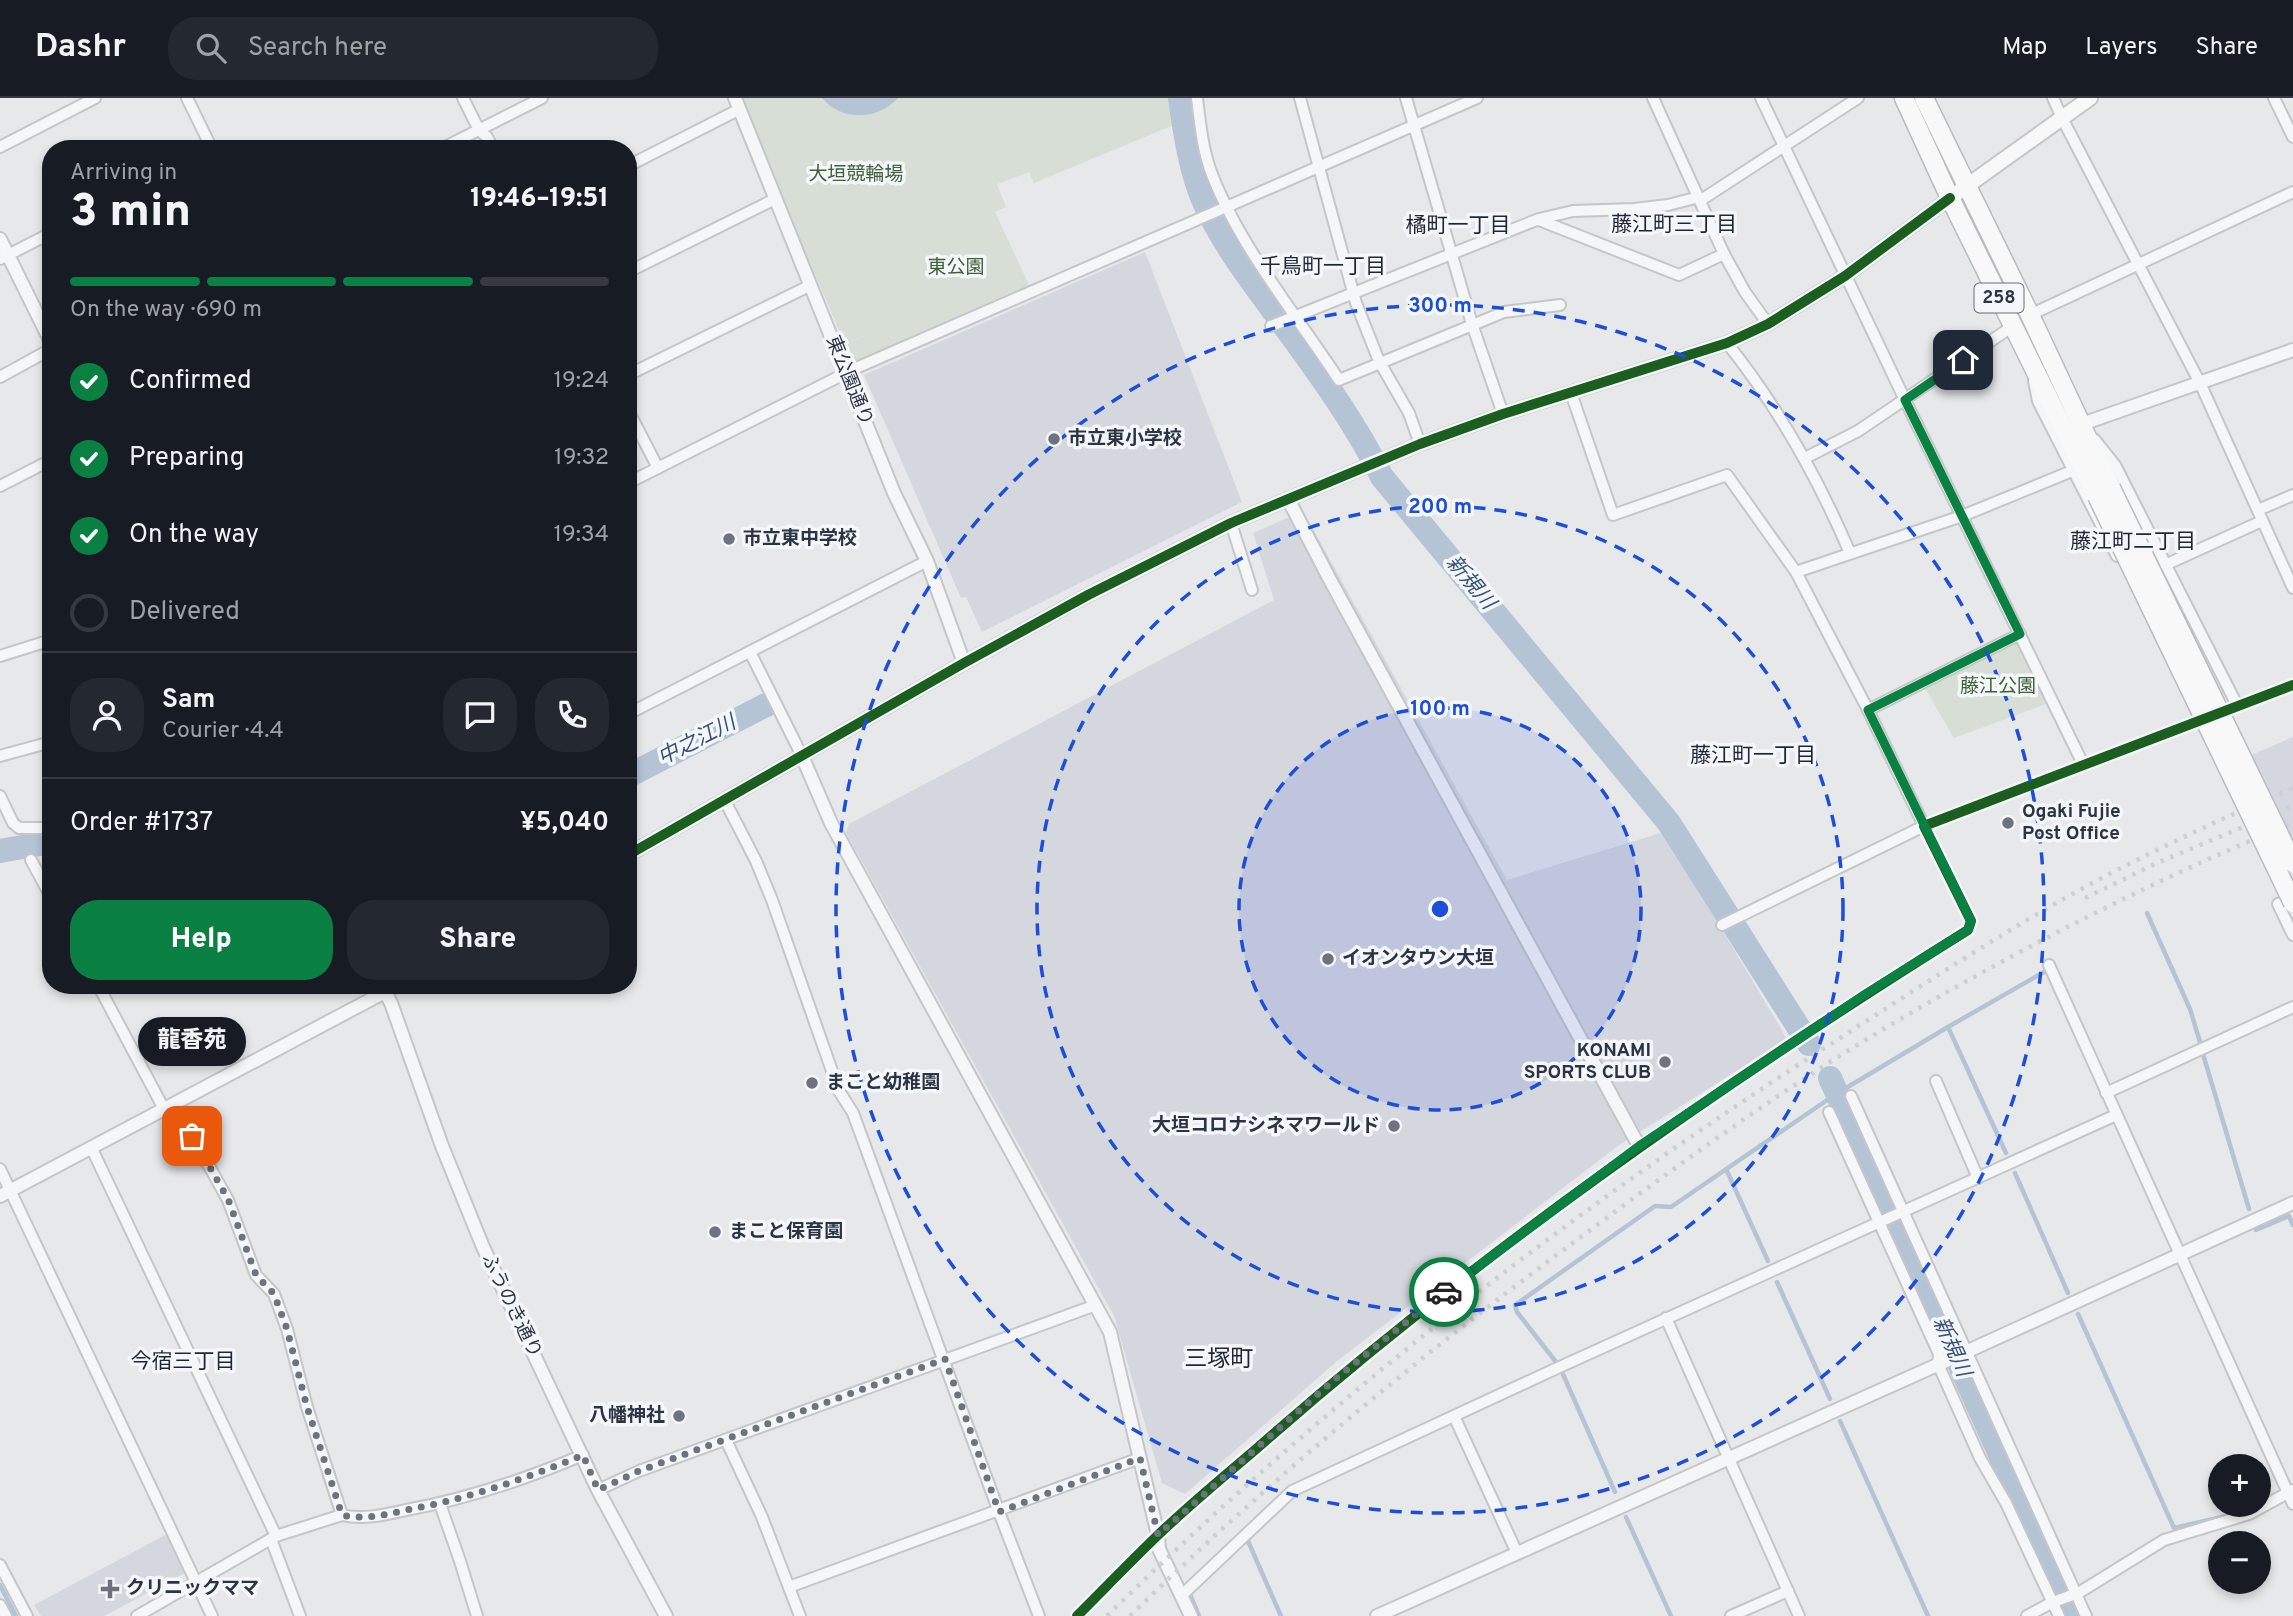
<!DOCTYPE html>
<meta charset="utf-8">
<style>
body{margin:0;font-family:Overpass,"Noto Sans JP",sans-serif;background:#242831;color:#f1f3f6;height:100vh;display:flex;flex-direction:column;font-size:26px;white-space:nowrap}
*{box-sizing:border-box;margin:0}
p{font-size:23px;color:#9ea1a6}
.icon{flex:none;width:38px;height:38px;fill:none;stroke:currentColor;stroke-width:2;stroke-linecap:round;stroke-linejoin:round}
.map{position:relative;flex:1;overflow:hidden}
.drawer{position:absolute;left:42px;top:42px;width:595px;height:854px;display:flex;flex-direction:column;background:#171b24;border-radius:28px;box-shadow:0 4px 10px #0003}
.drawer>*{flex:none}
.tools{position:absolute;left:2208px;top:1356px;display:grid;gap:14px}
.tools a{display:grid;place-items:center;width:63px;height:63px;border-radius:50%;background:#171b24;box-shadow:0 4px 10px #0003;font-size:35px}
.pin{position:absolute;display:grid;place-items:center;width:60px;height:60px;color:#fff;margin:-30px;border-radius:14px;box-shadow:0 4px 10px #0006}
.courier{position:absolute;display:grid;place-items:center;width:70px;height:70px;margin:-35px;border:5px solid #0b8043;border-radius:50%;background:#fff;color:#222;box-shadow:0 2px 9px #0007}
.bubble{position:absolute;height:49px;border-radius:24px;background:#171b24;box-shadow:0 4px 10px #0003;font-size:23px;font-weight:800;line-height:49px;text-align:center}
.summary em{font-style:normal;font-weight:800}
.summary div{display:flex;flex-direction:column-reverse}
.summary{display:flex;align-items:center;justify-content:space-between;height:119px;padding:0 28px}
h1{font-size:46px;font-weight:800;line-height:52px}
.bar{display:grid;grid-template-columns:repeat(4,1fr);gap:10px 7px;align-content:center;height:84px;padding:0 28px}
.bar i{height:9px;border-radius:5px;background:#363941}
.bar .on{background:#0b8043}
.bar p{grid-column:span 4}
.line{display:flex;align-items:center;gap:18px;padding:0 28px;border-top:2px solid #363941}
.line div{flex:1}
.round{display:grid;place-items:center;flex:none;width:74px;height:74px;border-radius:28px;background:#242831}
ol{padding:0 28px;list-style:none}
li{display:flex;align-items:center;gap:21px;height:77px}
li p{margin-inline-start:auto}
li .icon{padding:7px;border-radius:50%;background:#0b8043;color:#fff;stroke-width:4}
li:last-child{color:#9ea1a6}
li i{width:38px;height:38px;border:4px solid #363941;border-radius:50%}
.cta{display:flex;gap:14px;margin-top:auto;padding:14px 28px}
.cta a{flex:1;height:80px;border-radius:28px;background:#0b8043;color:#fff;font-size:28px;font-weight:800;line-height:80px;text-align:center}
.cta a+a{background:#242831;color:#f1f3f6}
header{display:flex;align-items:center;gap:42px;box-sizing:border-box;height:98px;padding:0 35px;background:#171b24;border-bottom:2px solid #363941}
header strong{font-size:33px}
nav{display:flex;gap:38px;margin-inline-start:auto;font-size:24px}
.search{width:490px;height:63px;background:#242831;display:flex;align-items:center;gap:18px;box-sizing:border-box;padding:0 24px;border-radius:28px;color:#9ea1a6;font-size:26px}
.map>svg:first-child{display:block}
</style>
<header>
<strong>Dashr</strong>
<div class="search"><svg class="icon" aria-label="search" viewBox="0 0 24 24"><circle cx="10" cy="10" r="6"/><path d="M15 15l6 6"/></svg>Search here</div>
<nav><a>Map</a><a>Layers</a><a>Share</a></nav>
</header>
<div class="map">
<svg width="2293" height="1518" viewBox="0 0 2293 1518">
<rect width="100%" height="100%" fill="#e6e8ea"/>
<!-- built -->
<g fill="#d4d7dd">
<path d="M1145 154 1242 404 982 534 966 499 961 500 864 277Z"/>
<path d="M1303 413 1507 782 1664 734 1787 941 1619 1047 1337 1263 1185 1396 1162 1385 1114 1218 846 735 849 726 1274 502 1253 435Z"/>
<path d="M2293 639V738L2274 746 2235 664Z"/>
<path d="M169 1435 187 1474 104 1518H41L34 1507Z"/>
</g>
<!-- green -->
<g fill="#d6ded6">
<path d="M739 0H1171L1176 26 1034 85 1029 74 997 86 1006 109 995 114 1030 189 856 265 847 246 869 236 845 246Z"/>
<path d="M2016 544 2046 606 1954 640 1925 590Z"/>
</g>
<!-- water -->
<path fill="#b4c4d5" d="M822 0H898C878 22 842 24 822 0Z"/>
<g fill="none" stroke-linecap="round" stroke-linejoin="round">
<!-- stream -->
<g stroke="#b4c4d5" stroke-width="4.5">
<path d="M2147 815 2190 911 2200 944"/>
<path d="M1948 929 2044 874"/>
<path d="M2203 956 2249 1111"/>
<path d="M1726 1071 1768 1163"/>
<path d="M2015 1075 2068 1195"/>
<path d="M2256 1132 2289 1118 2293 1127"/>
<path d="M1777 1184 1830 1301"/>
<path d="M2078 1216 2174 1430 2222 1419 2254 1407"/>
<path d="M1556 1264 1517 1214 1515 1207 1655 1108 1671 1109 1836 996 1948 929 2006 1055"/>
<path d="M1562 1274 1615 1394"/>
<path d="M1840 1323 1928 1518"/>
<path d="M1626 1419 1671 1518"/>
<path d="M1248 1443 1281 1518"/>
<path d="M0 1487 16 1518"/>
<path d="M1190 1496 1199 1518"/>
</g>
<!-- river -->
<g stroke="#b4c4d5" stroke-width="24">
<path d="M1180 0C1185 35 1190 72 1204 104 1220 140 1244 173 1267 204 1308 261 1351 316 1382 379L1669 725 1809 946"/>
<path d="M628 678 766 607"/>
<path d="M0 753 51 744"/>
<path d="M1830 980 2073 1518"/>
</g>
<defs>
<g id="minor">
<path d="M187 0 212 51"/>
<path d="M463 0 479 32 487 39 493 51"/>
<path d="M1197 0C1200 26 1203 55 1213 79 1241 150 1297 218 1339 282L1504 214 1560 207"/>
<path d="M1300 0 1356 205 1379 263 1409 315 1420 346"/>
<path d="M1406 0 1472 226 1503 316"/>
<path d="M1653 0 1724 156 1745 194 1768 226"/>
<path d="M1761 0 1905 302 2083 666"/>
<path d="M2053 0 2062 20 2200 285 2293 490"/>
<path d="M2274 0 2293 39"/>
<path d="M0 49 95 0"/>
<path d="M441 51 542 0"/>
<path d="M628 68 740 11"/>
<path d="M1701 102 1858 0"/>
<path d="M1539 122 1679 177 1724 156"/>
<path d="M0 161 51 135"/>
<path d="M628 174 775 101"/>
<path d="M2030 217 2293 94"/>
<path d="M1271 228 1539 121 1573 113 1634 111 1668 107 1699 99"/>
<path d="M1727 245C1778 309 1818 380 1850 455"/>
<path d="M628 277 811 187"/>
<path d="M0 279 51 251"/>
<path d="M2034 283 2038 303 2117 458"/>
<path d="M1571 295 1613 417 1727 377 1796 474 1868 612 1924 728 1722 827"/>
<path d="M628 312 658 370"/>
<path d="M2095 342 2115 367 2237 607"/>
<path d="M1805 360 1858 333 2013 228"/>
<path d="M628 385 856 270 1477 0"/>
<path d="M0 388 51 362"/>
<path d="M2258 412 2293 397"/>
<path d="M1231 425 1252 492"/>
<path d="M2165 467 2262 423"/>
<path d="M1796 474 1962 418 2072 373"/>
<path d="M750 554 802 658"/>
<path d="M0 558 51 542"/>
<path d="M1868 612 2020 536"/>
<path d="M628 616 927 463"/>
<path d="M0 658 51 644"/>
<path d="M0 698 13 725 19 730H51"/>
<path d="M725 703 756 763 772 802 839 993 853 1015 999 1414 1039 1518"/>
<path d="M31 762 51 799"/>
<path d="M2293 801 2278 806 2293 837"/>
<path d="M2049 867 2293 1406"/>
<path d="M98 887 164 1011"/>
<path d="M1936 983 1978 1080"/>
<path d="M2106 995 2293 909"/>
<path d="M1851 998 2086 1518"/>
<path d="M1829 1014 1939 1256 1938 1266 1980 1360 2006 1405 2059 1518"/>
<path d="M91 1049 276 1438"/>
<path d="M0 1071 212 1518"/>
<path d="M1666 1220 1799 1518"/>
<path d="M1454 1318 1517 1455"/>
<path d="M726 1342 762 1419 800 1518"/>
<path d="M598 1392 639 1373 1096 1207"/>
<path d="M440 1406 460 1463 477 1518"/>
<path d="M342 1417C363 1422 384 1417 406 1412 467 1401 526 1381 583 1357"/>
<path d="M271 1441 300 1518"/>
<path d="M0 1467 27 1518"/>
<path d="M789 1489 1140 1360"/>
<path d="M1181 1498 1292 1393 1553 1272 2116 1017"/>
<path d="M0 1507 6 1518"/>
<path d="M137 1518 276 1438 342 1417 307 1309 287 1231 274 1196 256 1177 228 1102 175 1007"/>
<path d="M1077 1518C1104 1491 1130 1464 1157 1438 1188 1408 1222 1380 1255 1352 1476 1157 1718 988 1968 832L1971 823 1924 728 2293 587"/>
<path d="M1731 1518 1788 1493"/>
<path d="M2027 1518 2051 1505 2080 1494 2164 1442 2249 1416 2293 1392"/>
</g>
<g id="tertiary">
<path d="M735 0 894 395 927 463 964 565"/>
<path d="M0 141 51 244"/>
<path d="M2082 326 2293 252"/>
<path d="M1288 401 1329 480 1639 1048"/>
<path d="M802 658 831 725 1110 1234 1158 1437 1159 1451 1191 1518"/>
<path d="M628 757 964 565 1088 497 1231 425 1420 346 1503 316 1727 245 1768 226 1845 178 1950 100"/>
<path d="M381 887 391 905 442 1048 483 1149 598 1392 666 1518"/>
<path d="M0 1098 398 887"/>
<path d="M1377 1518 1946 1263 2293 1105"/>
</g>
<path id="secondary" d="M1950 100 2090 0"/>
<g id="trunk">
<path d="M1904 0 1950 100 2097 398"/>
<path d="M1924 0 2030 217 2111 390"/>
</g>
</defs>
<!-- minor casing -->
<use href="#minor" stroke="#c4c6c8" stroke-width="14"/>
<!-- tertiary casing -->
<use href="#tertiary" stroke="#c4c6c8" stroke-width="16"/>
<!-- secondary casing -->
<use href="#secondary" stroke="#c4c6c8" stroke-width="18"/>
<!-- trunk casing -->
<use href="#trunk" stroke="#b8bbbf" stroke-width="21"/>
<!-- minor -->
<use href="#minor" stroke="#f5f6f7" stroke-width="10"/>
<!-- tertiary -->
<use href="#tertiary" stroke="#f5f6f7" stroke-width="12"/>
<!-- secondary -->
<use href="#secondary" stroke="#f8f8f8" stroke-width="14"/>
<!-- trunk -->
<use href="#trunk" stroke="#f8f8f8" stroke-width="18"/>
<!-- rail -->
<g stroke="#cecfd2" stroke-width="4.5" stroke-dasharray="3.5 7" stroke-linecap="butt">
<path d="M2085 800 2157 765 2293 708"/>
<path d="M1107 1518C1329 1300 1578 1107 1840 940 1926 885 2011 828 2102 780 2164 747 2228 718 2293 690"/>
<path d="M1130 1518C1267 1384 1416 1261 1570 1147 1673 1071 1777 994 1887 929 2017 852 2153 782 2293 725"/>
</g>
<defs>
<g id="trunk-bridge">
<path d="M2111 390 2293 765"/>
<path d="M2097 398 2293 805"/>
</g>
</defs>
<!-- trunk-bridge casing -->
<use href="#trunk-bridge" stroke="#b8bbbf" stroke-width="21" stroke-linecap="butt"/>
<!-- trunk-bridge -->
<use href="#trunk-bridge" stroke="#f8f8f8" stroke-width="18"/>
<defs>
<g id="cycleway">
<path d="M628 757 964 565 1088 497 1231 425 1420 346 1503 316 1727 245 1768 226 1845 178 1950 100"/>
<path d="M1077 1518C1104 1491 1130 1464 1157 1438 1188 1408 1222 1380 1255 1352 1476 1157 1718 988 1968 832L1971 823 1924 728 2293 587"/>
</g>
</defs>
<!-- cycleway casing -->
<use href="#cycleway" stroke="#f4f6f9" stroke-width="15"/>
<!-- cycleway -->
<use href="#cycleway" stroke="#1b5e20" stroke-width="10"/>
</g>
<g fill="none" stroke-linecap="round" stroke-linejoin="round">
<!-- done -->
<path stroke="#6c737f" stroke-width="7" stroke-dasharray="0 12.6" d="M192 1038 228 1101 256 1177 274 1196 287 1231 307 1309 342 1417C363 1422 384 1417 406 1412 467 1401 525 1381 583 1357L598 1392 639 1373 945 1261 999 1414 1140 1360 1158 1437 1334 1282 1444 1194"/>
<!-- route -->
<path stroke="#0b8043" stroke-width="9" d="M1444 1194 1639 1048 1867 895 1968 832 1971 823 1868 612 2020 536 1905 302 1963 262"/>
</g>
<!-- distance rings -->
<circle cx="1440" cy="811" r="201" fill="#1d4ed8" fill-opacity=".12"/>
<g fill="none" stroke="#1d4ed8" stroke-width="3.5" stroke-dasharray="12 9">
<circle cx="1440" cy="811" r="201"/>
<circle cx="1440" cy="811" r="403"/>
<circle cx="1440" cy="811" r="604"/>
</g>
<!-- markers -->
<g fill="#6c737f" stroke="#f4f6f9" stroke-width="2.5">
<circle cx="1054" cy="341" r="7"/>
<circle cx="729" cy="441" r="7"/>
<circle cx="2008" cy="725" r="7"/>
<circle cx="1328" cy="861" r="7"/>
<circle cx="1665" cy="964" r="7"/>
<circle cx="812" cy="985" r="7"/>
<circle cx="1394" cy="1028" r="7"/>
<circle cx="715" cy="1134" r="7"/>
<circle cx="679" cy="1318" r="7"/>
<path d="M106.5 1480.5h7v7h7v7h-7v7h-7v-7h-7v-7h7z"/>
</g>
<g text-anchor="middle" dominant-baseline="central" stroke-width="7" stroke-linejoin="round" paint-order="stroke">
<!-- shield labels -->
<rect fill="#f4f6f9" stroke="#676e7b" stroke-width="2" x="1974.5" y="185.5" width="49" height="29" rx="5"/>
<g font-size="18" font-weight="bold" fill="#2b3445">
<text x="1999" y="200">258</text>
</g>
<!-- park labels -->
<g font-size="19" fill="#3f6138" stroke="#f4f6f9">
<text x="856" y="77">大垣競輪場</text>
<text x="956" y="170">東公園</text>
<text x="1998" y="589">藤江公園</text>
</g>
<!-- street labels -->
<g font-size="19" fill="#2b3445" stroke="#f4f6f9">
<text transform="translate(849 283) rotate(68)">東公園通り</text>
<text transform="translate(511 1208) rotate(64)">ふうのき通り</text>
</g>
<!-- poi labels -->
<g font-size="19" font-weight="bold" fill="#2b3445" stroke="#f4f6f9" text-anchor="start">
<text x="1068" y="341">市立東小学校</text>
<text x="743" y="441">市立東中学校</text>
<text x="2022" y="714">Ogaki Fujie<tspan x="2022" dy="22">Post Office</tspan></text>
<text x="1342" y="861">イオンタウン大垣</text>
<text x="1651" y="953" text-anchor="end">KONAMI<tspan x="1651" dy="22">SPORTS CLUB</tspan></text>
<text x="826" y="985">まこと幼稚園</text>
<text x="1380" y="1028" text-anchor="end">大垣コロナシネマワールド</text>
<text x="729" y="1134">まこと保育園</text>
<text x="665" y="1318" text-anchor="end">八幡神社</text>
<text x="126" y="1491">クリニックママ</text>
</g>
<!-- neighbourhood labels -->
<g font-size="21" fill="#1d2536" stroke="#f4f6f9">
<text x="1674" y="127">藤江町三丁目</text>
<text x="1458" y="128">橘町一丁目</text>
<text x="1323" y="169">千鳥町一丁目</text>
<text x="2133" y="444">藤江町二丁目</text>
<text x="1753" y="658">藤江町一丁目</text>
<text x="183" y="1264">今宿三丁目</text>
</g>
<!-- water labels -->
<g font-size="21" font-style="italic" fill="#34527a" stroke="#f4f6f9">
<text transform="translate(1470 485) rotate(50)">新規川</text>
<text transform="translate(697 643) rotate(-27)">中之江川</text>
<text transform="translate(1951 1249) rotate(66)">新規川</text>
</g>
<!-- quarter labels -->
<g font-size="23" fill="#1d2536" stroke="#f4f6f9">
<text x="1219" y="1262">三塚町</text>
</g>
</g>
<circle cx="1440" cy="811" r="10" fill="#1d4ed8" stroke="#f4f6f9" stroke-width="3.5"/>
<g font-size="21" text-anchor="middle" font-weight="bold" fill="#1d4ed8" stroke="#f4f6f9" stroke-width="7" stroke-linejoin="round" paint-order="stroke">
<text x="1440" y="214">300 m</text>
<text x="1440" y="415">200 m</text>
<text x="1440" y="617">100 m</text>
</g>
</svg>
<div class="tools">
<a>+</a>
<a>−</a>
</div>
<div class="pin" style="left:192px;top:1038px;background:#ea580c"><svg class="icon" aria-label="bag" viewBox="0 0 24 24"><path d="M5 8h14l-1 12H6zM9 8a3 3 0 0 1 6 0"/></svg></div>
<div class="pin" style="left:1963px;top:262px;background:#1f2937"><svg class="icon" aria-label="home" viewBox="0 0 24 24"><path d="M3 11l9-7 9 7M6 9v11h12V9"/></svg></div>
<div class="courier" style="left:1444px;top:1194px"><svg class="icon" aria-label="car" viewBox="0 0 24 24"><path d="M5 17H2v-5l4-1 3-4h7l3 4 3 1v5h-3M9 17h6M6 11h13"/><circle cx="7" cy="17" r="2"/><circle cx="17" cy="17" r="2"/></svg></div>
<div class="bubble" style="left:138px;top:919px;width:108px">龍香苑</div>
<section class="drawer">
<div class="summary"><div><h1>3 min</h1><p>Arriving in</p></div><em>19:46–19:51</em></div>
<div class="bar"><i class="on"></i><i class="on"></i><i class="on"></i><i></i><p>On the way · 690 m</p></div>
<ol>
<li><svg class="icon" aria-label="check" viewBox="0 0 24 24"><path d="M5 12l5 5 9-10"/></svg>Confirmed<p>19:24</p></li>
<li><svg class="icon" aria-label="check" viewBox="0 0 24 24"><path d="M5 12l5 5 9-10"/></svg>Preparing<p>19:32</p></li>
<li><svg class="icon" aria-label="check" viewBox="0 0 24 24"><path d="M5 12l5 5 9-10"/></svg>On the way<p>19:34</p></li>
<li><i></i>Delivered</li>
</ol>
<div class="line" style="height:126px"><a class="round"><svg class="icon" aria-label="person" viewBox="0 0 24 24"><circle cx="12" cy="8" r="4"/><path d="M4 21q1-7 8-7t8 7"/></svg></a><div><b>Sam</b><p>Courier · 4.4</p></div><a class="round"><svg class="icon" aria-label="chat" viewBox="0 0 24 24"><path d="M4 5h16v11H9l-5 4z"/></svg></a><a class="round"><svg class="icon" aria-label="phone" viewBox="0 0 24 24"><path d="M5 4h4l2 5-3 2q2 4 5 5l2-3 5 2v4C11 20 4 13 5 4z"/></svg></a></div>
<div class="line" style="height:91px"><div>Order #1737</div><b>¥5,040</b></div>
<div class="cta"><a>Help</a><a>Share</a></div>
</section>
</div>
